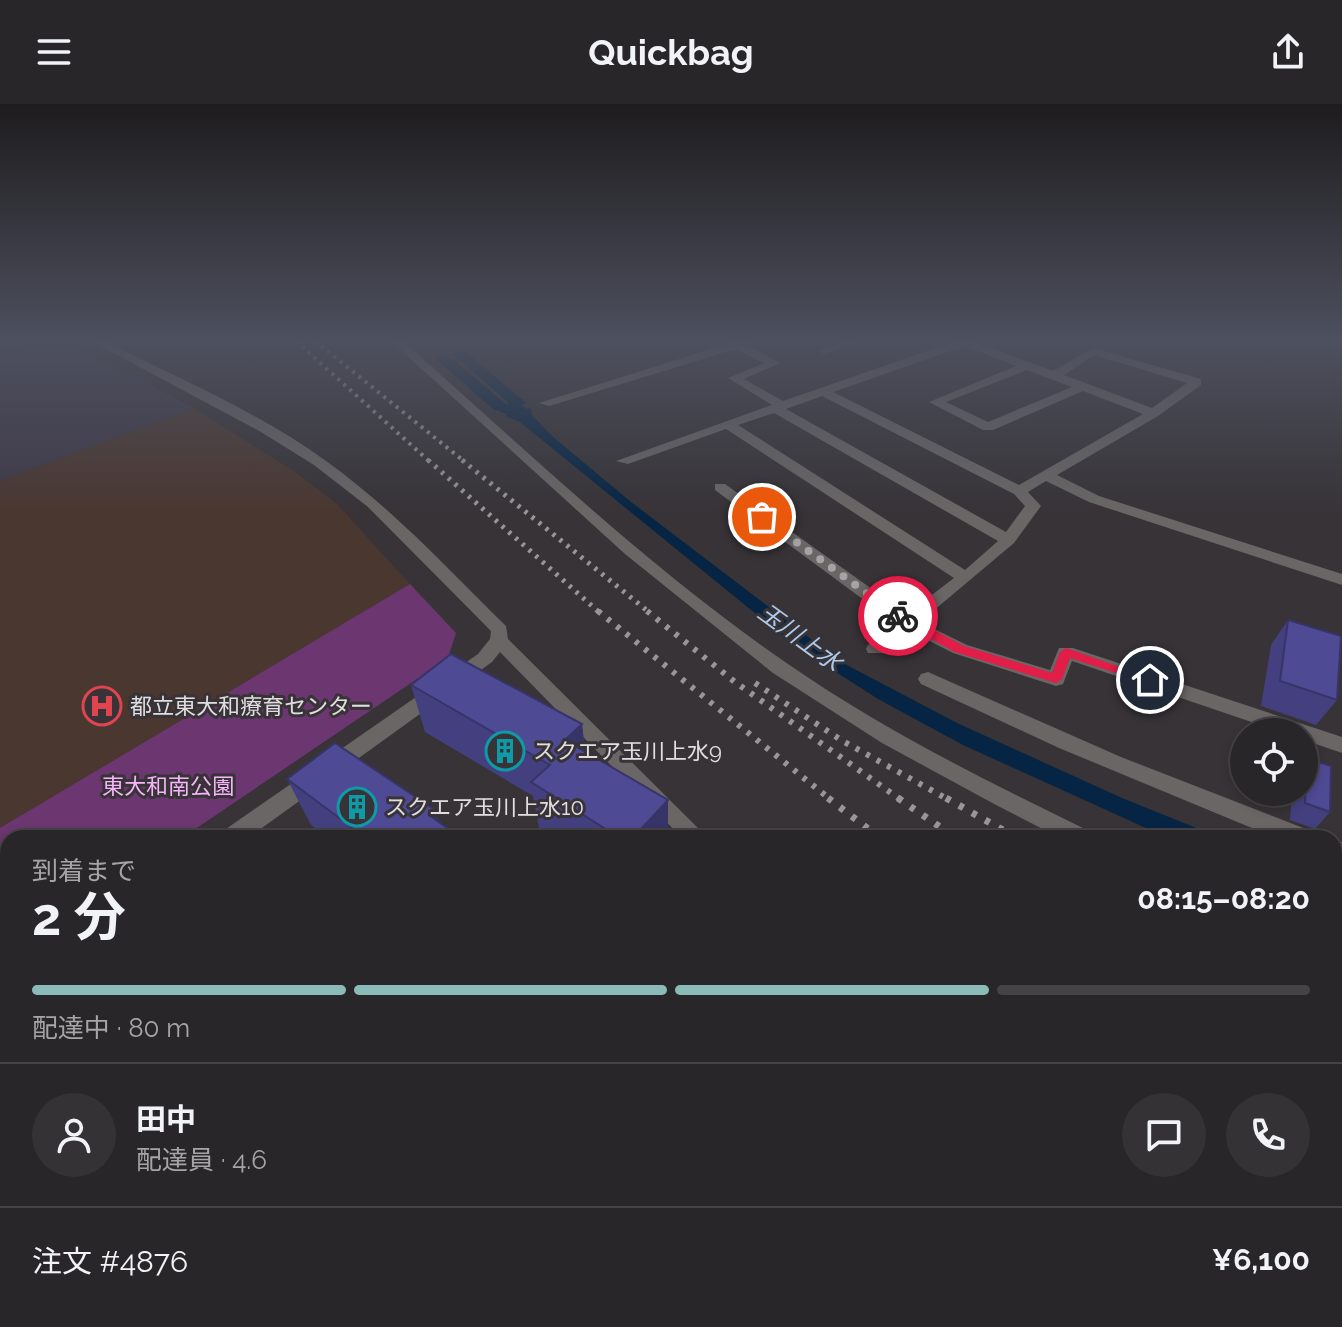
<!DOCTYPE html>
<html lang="ja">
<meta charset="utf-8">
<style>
body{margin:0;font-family:Raleway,"Noto Sans JP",sans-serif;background:#353235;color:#f1f3f6;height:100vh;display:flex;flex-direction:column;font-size:30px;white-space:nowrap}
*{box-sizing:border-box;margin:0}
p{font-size:26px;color:#a5a5a8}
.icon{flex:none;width:44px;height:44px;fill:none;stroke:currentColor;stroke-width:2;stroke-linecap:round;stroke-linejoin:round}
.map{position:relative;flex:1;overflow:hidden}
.sheet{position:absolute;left:0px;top:726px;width:1342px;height:498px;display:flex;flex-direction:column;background:#292629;border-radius:24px 24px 0 0;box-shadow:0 4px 12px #0003,0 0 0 2px #454346}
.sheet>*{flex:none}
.buttons{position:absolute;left:1230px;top:614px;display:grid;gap:16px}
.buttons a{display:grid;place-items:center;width:88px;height:88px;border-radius:50%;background:#292629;box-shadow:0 4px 12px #0003,0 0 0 2px #454346;font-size:40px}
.pin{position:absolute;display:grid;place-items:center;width:68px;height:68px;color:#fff;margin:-34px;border:4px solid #fff;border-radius:50%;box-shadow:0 2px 8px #0007}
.courier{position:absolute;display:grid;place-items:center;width:80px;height:80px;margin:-40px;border:6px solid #e11d48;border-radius:50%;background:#fff;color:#222;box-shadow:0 2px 10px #0007}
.summary em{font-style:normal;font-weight:700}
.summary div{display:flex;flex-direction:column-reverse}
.summary{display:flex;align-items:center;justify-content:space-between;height:136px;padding:0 32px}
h1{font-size:52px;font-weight:700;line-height:60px}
.bar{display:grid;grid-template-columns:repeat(4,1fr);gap:12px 8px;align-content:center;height:96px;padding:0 32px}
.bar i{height:10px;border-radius:6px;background:#454346}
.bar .selected{background:#8bbbb9}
.bar p{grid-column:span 4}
.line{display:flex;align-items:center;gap:20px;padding:0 32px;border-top:2px solid #454346}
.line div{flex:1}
.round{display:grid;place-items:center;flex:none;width:84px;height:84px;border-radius:42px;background:#353235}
header{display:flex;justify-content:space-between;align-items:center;height:104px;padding:0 32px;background:#292629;font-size:36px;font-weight:700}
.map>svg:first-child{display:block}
</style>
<header><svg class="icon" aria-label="menu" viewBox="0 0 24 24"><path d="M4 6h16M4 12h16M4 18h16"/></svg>Quickbag<svg class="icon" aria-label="share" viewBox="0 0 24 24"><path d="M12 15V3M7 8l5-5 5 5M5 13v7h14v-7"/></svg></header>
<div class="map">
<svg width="1342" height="1223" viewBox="0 0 1342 1223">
<rect width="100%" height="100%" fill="#373337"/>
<!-- education -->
<path fill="#3f3949" d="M55 237H65L194 304 0 377V254Z"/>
<!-- medical -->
<path fill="#4a3730" d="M194 304 295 368 337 400 410 480 0 724V377Z"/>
<!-- green -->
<path fill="#6c3671" d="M410 480 456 529 448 554 182 734H8V852L0 857V724Z"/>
<!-- water -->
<path fill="#062545" d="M465 247 524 297 526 299 521 301 527 305 531 304 532 311 552 332 631 398 841 558 957 619 1122 694 1221 734H1168L963 641 878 595 794 541 520 318 505 312 507 310 493 305 435 254 448 251 506 300 509 299 452 250Z"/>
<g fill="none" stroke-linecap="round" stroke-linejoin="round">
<!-- minor -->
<g fill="#696665" fill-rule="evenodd">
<path d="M91 237H105C179 275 259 308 326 357 392 404 448 465 506 522L508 535 708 734H682L500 548 492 558 248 734H220L223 727 478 550 490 535 491 527 368 403 314 361 261 328Z"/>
<path d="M391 237H403C528 348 650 465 788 560 882 625 986 677 1089 727L1092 734H1060L996 701 882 639 773 569 625 450Z"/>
<path d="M754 237 747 241 780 259 744 275 783 297 956 237H973L1053 267 1093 244 1201 275V281L1158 312 1057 371 1099 392 1342 470V481L1089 398 1046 377 1028 388 1041 402 1014 439 920 518 967 541 1050 566 1059 544H1073L1342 633V649L1304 636V628H1281L1072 557 1063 580 1056 582 953 549 908 526 882 549H868L866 545 868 541 895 519 715 386V380H725L907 510 954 474 726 325 628 360 616 357 772 301 728 274 764 259 736 245 549 302 539 299 727 240 726 237ZM965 242 1016 262 929 298 983 326H993L1083 287 1143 310 1019 381 833 288ZM1094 251 1187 279 1152 304 1064 271ZM1027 266 1072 283 988 318 946 298ZM822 292 1014 390 1025 402 1006 428 786 305ZM774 309 998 437 965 466 738 321Z"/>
<path d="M843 237H860L824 250 818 247Z"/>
<path d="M928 568 1121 653 1311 727 1314 734H1278L1247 722 1059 644 921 580 918 575 921 570Z"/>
<path d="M1334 735 1342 738V758L1334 755Z"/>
<path d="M8 874V903L0 906V878Z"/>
<path d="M631 1216H667L664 1223H628Z"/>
<path d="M829 1216H869L872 1223H832Z"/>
<path d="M1136 1216H1170L1173 1223H1139Z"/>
</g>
<!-- rail-far3 -->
<g stroke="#999699" stroke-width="4" stroke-dasharray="3 5" stroke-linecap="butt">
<path d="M296 237 430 358"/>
<path d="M315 237 465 358"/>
</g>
<!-- rail-far2 -->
<g stroke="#999699" stroke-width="5" stroke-dasharray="3 6" stroke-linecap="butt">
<path d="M428 356 600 509"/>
<path d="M462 356 650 509"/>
</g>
<!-- rail-far1 -->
<g stroke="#999699" stroke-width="6" stroke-dasharray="4 8" stroke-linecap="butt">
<path d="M598 507 831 696"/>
<path d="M647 507 735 578 901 696"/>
<path d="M755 579 841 636 949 696"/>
</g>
<!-- rail -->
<g stroke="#999699" stroke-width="7" stroke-dasharray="5 10" stroke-linecap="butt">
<path d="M828 694 880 734"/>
<path d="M898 694 956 734"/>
<path d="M946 694 1017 734"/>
</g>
</g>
<!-- wall -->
<g fill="#44407f">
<path d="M1288 516 1337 596 1316 621 1261 602 1271 541Z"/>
<path d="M411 581 582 620 585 648 668 734H554L539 724 533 692 425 628Z"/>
<path d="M1307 654 1330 708 1315 725 1290 716 1292 688H1304V658Z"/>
<path d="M287 675 440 719 461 734H328L311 721Z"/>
<path d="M1342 848V1223H1332L1323 1216H1334V972L1338 974 1334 908V855Z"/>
</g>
<!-- shaded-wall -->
<g fill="#373468">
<path d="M582 620 587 667 565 636Z"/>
<path d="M668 696V734H643L642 724Z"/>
<path d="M435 706 445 734 429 711Z"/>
<path d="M494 1216H524L519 1223H489Z"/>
</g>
<!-- building -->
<g fill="#4f4a94" stroke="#373468" stroke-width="2">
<path d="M1288 516 1341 532 1337 596 1280 577Z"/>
<path d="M451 550 582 620 565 636 668 696 642 724 659 734H620L531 678 550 661 411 581Z"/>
<path d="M335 639 435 706 429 711 461 734H366L287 675Z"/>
<path d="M1307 654 1331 662 1330 708 1305 699Z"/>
<path d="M1334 972 1342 976V1181L1334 1175Z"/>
<path d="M465 1216H494L489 1223H472Z"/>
</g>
<!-- sky -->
<linearGradient id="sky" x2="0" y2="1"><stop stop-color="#1e1c1e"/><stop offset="0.58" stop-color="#4d505e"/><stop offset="1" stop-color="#4d505e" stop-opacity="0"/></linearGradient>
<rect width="1342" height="408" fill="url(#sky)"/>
<!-- route -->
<path fill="#e11d48" d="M894 509H902L964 542 1052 569 1060 548 1066 544 1156 576 1150 580 1070 554 1062 575 1056 579 955 548 894 515Z"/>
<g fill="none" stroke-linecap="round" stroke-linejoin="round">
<!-- done -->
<path stroke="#a6a2a6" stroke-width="8" stroke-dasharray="0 14.4" d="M762 413 898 512"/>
</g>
<!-- icons -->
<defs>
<symbol id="hospital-ring" viewBox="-11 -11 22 22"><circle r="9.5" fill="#373337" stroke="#e0444e" stroke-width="1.5"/><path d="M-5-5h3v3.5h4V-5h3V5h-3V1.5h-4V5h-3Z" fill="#e0444e"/></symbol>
<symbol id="building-ring" viewBox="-11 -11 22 22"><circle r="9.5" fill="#373337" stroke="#0f9aa8" stroke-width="1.5"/><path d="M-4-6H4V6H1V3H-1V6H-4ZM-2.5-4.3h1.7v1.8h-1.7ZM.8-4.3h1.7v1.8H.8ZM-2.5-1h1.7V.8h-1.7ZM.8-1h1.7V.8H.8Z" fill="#0f9aa8"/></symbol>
</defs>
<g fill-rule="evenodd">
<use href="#hospital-ring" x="80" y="580" width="44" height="44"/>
<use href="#building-ring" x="483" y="625" width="44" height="44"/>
<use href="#building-ring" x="335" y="681" width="44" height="44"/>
</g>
<g text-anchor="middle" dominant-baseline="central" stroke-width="6" stroke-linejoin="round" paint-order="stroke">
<!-- poi labels -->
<g font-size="22" fill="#e1dee1" stroke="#373337" text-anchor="start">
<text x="130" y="602">都立東大和療育センター</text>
<text x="533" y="647">スクエア玉川上水9</text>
<text x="385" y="703">スクエア玉川上水10</text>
</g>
<!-- park labels -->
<g font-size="22" fill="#f6b4fa" stroke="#373337">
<text x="168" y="682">東大和南公園</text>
</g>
<!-- water labels -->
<g font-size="24" font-style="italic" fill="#adcaed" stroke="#373337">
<text transform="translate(800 533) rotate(36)">玉川上水</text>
</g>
</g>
</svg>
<div class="buttons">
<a><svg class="icon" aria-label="locate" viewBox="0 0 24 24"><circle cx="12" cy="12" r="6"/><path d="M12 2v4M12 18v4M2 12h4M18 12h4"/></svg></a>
</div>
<div class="pin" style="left:762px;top:413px;background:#ea580c"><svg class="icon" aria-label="bag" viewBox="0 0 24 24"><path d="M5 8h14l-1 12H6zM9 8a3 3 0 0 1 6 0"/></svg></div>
<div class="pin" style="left:1150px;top:576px;background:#1f2937"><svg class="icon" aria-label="home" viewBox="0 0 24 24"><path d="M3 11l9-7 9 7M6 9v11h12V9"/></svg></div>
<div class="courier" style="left:898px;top:512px"><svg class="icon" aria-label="bike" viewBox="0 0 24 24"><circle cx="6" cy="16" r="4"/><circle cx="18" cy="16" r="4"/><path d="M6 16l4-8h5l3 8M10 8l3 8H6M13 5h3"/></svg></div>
<section class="sheet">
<div class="summary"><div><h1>2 分</h1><p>到着まで</p></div><em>08:15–08:20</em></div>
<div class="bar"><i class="selected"></i><i class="selected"></i><i class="selected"></i><i></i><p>配達中 · 80 m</p></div>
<div class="line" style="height:144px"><a class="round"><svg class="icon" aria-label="person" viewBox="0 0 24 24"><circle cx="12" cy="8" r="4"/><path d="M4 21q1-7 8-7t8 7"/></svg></a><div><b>田中</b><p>配達員 · 4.6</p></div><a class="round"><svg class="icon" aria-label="chat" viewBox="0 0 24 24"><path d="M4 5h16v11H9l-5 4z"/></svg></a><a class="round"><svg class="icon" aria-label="phone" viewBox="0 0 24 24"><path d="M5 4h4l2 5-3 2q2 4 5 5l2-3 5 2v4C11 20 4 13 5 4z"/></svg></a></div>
<div class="line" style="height:104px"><div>注文 #4876</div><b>¥6,100</b></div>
</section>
</div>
